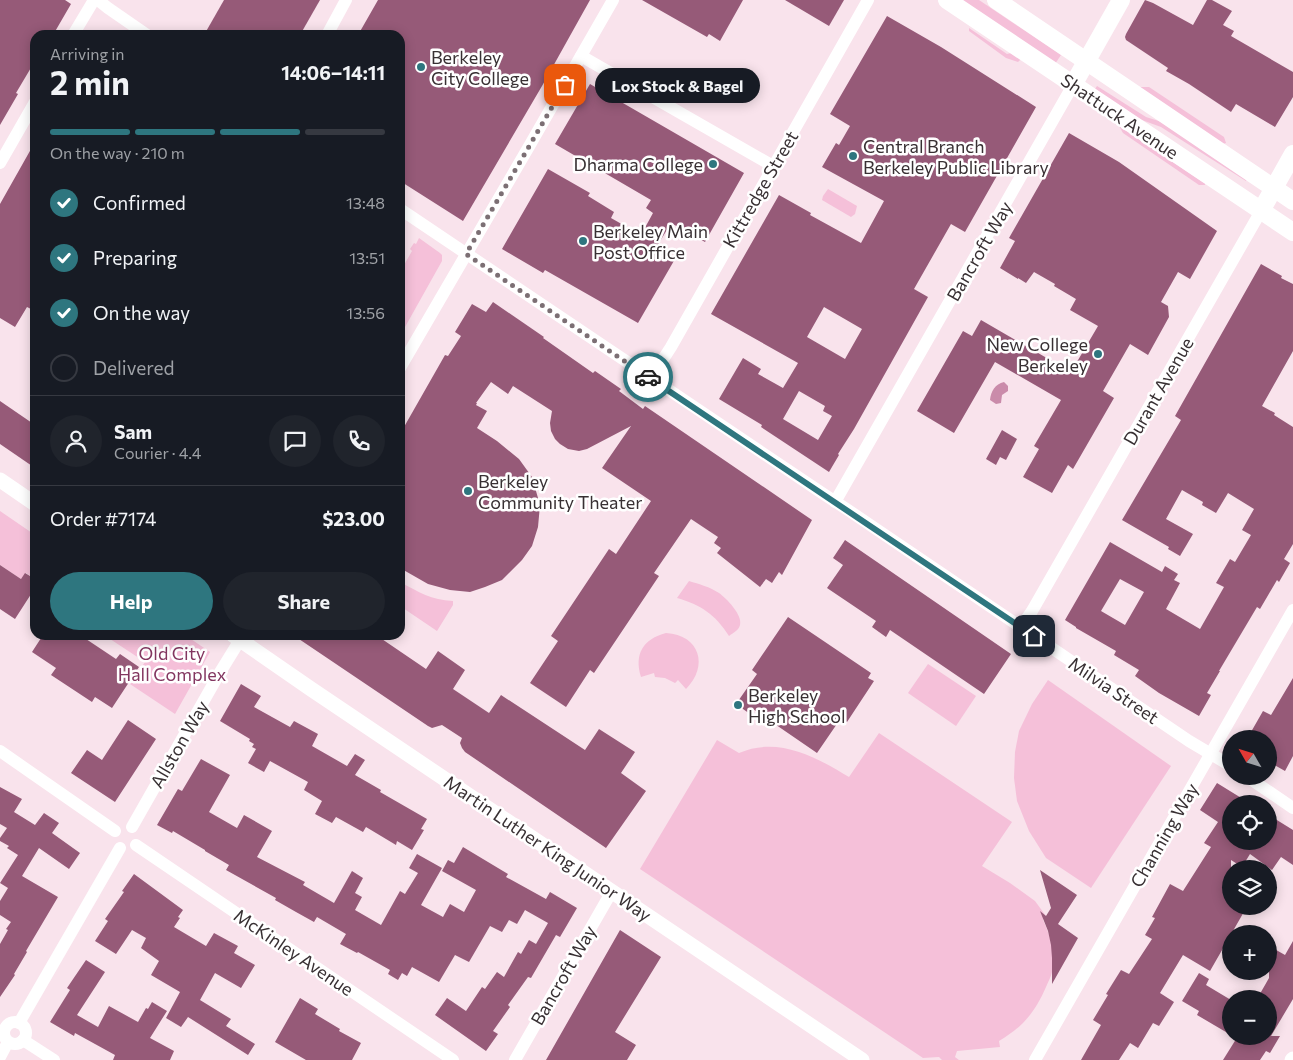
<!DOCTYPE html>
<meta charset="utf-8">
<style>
body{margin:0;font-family:Commissioner,sans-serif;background:#20242c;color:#f1f3f6;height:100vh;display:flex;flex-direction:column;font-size:19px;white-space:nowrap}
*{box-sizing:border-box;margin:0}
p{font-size:16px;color:#9ea1a6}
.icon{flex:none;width:28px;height:28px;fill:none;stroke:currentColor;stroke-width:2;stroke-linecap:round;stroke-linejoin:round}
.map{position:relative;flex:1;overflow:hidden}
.details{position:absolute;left:30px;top:30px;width:375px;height:610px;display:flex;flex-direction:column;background:#171b24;border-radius:15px;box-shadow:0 2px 12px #0003}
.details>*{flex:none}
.needle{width:32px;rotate:309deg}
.fabs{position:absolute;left:1222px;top:730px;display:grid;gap:10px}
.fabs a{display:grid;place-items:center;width:55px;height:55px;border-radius:50%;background:#171b24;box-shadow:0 2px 12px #0003;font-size:25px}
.pin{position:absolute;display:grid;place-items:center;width:42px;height:42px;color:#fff;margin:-21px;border-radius:10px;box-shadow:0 2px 8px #0006}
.courier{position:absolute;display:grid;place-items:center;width:50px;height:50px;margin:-25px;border:4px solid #2e767f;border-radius:50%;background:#fff;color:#222;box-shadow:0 1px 6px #0007}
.bubble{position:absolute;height:35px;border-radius:18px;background:#171b24;box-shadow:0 2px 12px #0003;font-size:16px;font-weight:700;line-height:35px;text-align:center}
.overview em{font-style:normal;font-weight:700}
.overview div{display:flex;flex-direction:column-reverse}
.overview{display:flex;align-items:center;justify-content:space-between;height:85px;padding:0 20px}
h1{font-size:32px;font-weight:700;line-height:38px}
.bar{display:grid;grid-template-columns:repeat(4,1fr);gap:8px 5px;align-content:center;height:60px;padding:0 20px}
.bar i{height:6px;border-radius:4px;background:#363941}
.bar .selected{background:#2e767f}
.bar p{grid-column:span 4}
.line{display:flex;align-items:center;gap:12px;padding:0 20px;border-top:1px solid #363941}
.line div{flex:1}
.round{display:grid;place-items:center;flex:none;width:52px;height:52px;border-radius:26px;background:#20242c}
ol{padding:0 20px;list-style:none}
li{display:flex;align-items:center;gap:15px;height:55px}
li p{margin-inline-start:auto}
li .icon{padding:5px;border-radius:50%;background:#2e767f;color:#fff;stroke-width:4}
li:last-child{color:#9ea1a6}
li i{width:28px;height:28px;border:2px solid #363941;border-radius:50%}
.cta{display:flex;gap:10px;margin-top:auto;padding:10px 20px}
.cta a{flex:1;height:58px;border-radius:30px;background:#2e767f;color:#fff;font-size:20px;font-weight:700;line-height:58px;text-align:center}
.cta a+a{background:#20242c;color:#f1f3f6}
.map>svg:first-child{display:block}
</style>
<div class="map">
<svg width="1293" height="1060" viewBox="0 0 1293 1060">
<rect width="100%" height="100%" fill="#f9e3ec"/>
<!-- green -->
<g fill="#f5c0d9">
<path d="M961 0H979L1061 55 1055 64Z"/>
<path d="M969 28 1007 54 1015 52 1021 59 1018 62 1006 58 969 31Z"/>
<path d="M1097 86 1146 117 1162 122 1247 179 1246 181 1161 127 1139 119 1095 89Z"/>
<path d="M1140 87H1149L1224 137 1226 143 1223 144 1142 93Z"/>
<path d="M1121 124 1125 130 1201 181 1205 183V185H1199L1123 133 1119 126Z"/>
<path d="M828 189 857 206 855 214 851 217 822 200 823 196Z"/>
<path d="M419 238 440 253 442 255V261L400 336V272L412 251 410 249 414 243 416 244Z"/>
<path d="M0 511 35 535V579L26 573 21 579 0 565Z"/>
<path d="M689 581C699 584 710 587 719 593 726 598 743 615 740 625 739 630 733 633 729 636 715 614 701 605 677 598Z"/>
<path d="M400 582C419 592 431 600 453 601V605L437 631 400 606Z"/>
<path d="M666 633C700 635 709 666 686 689L678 680 675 683 665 678 655 677 654 673 641 677C634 654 643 639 666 633Z"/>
<path d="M104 635H185L210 652 175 714 130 684 145 662Z"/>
<path d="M928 664 976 696 956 726 908 693Z"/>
<path d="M1048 680 1171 766 1091 888 1046 858 1029 831 1017 801 1014 778 1015 752 1019 731 1032 704Z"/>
<path d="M879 733 1012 822 982 866 1010 883 1035 901 1046 916 1043 920C1050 934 1056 957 1052 972 1051 977 1048 982 1046 987 1035 1012 1023 1027 999 1041L1000 1047 957 1051 955 1057 959 1060H942L939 1057 923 1058 640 869 717 740 739 753C778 736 816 757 849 777Z"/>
</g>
<!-- water -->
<path fill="#ca8baa" d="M1004 382 1008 386V391L1002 395 1001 403 996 404 990 400C991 391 995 384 1004 382Z"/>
<!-- building -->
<g fill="#965a78" fill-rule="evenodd">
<path d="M0 0H65L71 4 53 35H35V61L16 93 18 94 0 125Z"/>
<path d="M224 0H320L300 35H204Z"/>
<path d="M378 0H590L542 86 463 221 400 181V35H358Z"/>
<path d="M642 0H743L720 41 709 34 707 37Z"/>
<path d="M785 0H844L829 26Z"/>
<path d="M1145 0 1153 3 1193 25 1207 0H1212L1232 11 1223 25 1234 31 1231 36 1293 72V97L1275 127 1236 104 1231 112 1189 84 1166 71 1168 68 1126 40 1125 37 1126 34Z"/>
<path d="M887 16 941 47 1036 107 965 232 951 224 914 289 928 297 854 429 838 454 839 455 829 472 761 427 762 425 719 399 743 358 761 369 758 374 783 388 798 363 711 314 779 195 811 213 810 215 861 243 884 201 822 167 836 143 839 145 850 126 830 114ZM824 307 862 329 845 359 807 337ZM799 391 825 406 823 411 832 416 818 440 783 419Z"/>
<path d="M590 84 744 173 705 242 671 223 656 248 675 259 638 323 545 270 543 273 502 249 548 169 590 193 588 196 614 212 611 218 641 235 653 213 646 208 651 200 555 144Z"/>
<path d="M1069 133 1119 162 1217 231 1190 279 1178 272 1161 302 1168 306 1169 317 1148 355 1130 344 1103 391 1114 398 1073 469 1068 465 1052 493 1023 477 1039 449 1034 446 1061 400 995 362 954 433 917 411 963 331 972 336 981 320 1071 372 1098 326 1070 310 1076 299 1054 286 1055 284 1034 272 1026 283 1018 278V279L1000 268 1015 241 1009 238Z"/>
<path d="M35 142V311L27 307 15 327 0 318V204Z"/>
<path d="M1261 264 1282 276 1281 278 1293 284V351L1262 406 1275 413 1274 415 1293 427V544L1284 559 1290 563 1279 582 1277 580 1260 609 1257 607 1219 671H1220L1207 693 1211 695 1199 716 1159 693 1135 676 1139 670 1114 655 1116 651 1076 628V627L1065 620 1110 542 1162 572 1165 566 1178 574 1174 580 1180 583 1166 609 1200 629 1224 587 1216 583 1230 559 1235 562 1251 535 1242 530 1254 509 1228 493 1216 513 1202 505 1203 502 1182 490 1166 519 1193 534 1180 556 1168 549 1169 547 1122 520 1181 420 1175 416ZM1120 579 1144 592 1125 625 1101 611Z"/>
<path d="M493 302 544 337 543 338 593 373 595 371 621 389 619 391 643 409 645 406 812 520 782 575 779 572 772 583 766 579 760 587 717 553 721 548 714 543 718 537 691 519 654 573 659 576 594 673 590 670 566 707 530 683 558 641 551 636 609 549 616 554 651 501 602 468 631 426 587 449 579 451 568 449 560 444 555 439 551 431 550 423 552 411 513 386 508 394 491 382 476 403H477L476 405 487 411 477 428 497 441 519 459 532 477 540 505 538 527 532 546 522 560 502 580 485 587 470 592 450 590 428 584 400 568V434L445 355 448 356 461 336 455 332 472 304 486 312Z"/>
<path d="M0 401 35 425V468L0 444Z"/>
<path d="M1002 430 1017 439 1006 460 1000 457 996 465 986 459Z"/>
<path d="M845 540 1011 654 984 694 890 630 886 637 872 627 876 621 827 588 843 565 833 558Z"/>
<path d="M0 565 21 579 25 573 35 579V588L15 619 0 609Z"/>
<path d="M788 617 871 673 868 678 874 681 847 722 841 718 817 753 753 709 750 714 736 704 757 674 752 670Z"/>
<path d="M43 635H80L116 659 120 654 139 667 112 708 95 697 92 702 51 675 56 668 32 652Z"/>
<path d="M293 635H376L426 669 438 651 465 670 453 689 489 713 501 695 585 750 599 729 635 752 621 773 646 791 606 848 465 752 462 748 460 743 462 738 442 725 432 728 428 726Z"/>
<path d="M1293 678V756L1285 771 1269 762V739H1247L1263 711 1271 715Z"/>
<path d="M241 684 261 696 254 707 290 727 294 721 318 734 312 746 347 766 355 754 365 760 355 775 381 790 380 792 427 819 421 829 424 830 412 850 397 841 396 845 366 827 363 832 336 817 332 823 315 814 322 801 304 790 308 782 270 761 264 772 248 763 256 749 252 747 254 744 249 741 250 739 220 721Z"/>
<path d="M128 720 156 739 115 802 71 773 87 750 102 760Z"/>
<path d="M201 759 230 775 209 812 237 828 244 815 272 831 257 857 305 882 303 885 334 903 352 871 363 878 355 893 362 897 355 910 381 925 400 891 405 894 418 873 409 868 417 854 442 868 421 905 443 917 450 904 464 912 476 890 442 871 448 860 454 863 463 847 508 874 506 877 546 899 550 892 577 908 560 937 556 935 531 978 528 977 508 1005 510 1007 493 1031 498 1034 486 1051 435 1015 447 998 466 1011 482 987 485 989 497 972 504 977 518 952 521 954 529 940 536 944 548 923 525 910 517 924 509 920 502 932 490 926 469 962 455 955 439 982 412 967 407 976 402 973 398 980 388 974 390 970 358 952 357 953 340 944 346 934 317 917 314 922 296 912 275 900 276 898 226 870 229 865 205 851V850L173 831 172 833 157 825 178 789 182 791Z"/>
<path d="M1217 783 1251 804H1231V841H1245L1253 847 1256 841H1269V815L1293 830V865L1281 857 1272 870 1250 854 1242 867 1231 860V886L1225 896 1230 899 1228 901 1231 902V906H1238L1245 910 1210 971 1183 955 1160 993 1174 1002 1159 1026 1153 1023 1138 1048 1130 1043 1119 1060H1081L1101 1025 1093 1020 1108 995 1106 994 1121 970 1129 974 1152 939 1145 935 1155 918 1152 917 1170 884 1183 891 1211 847 1204 843 1218 822 1200 810Z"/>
<path d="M0 787 22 799 14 812 35 825 44 813 59 823 52 833 80 853 69 869 39 848 22 876 58 897 26 951 27 952 14 974 15 975 0 997V944L8 930 6 929 11 922 0 915V901L8 888 0 883 18 855 7 848 9 846 0 841V838L7 828 0 824Z"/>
<path d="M1040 870 1077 895 1058 924 1078 938 1052 984V958L1051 945 1048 931 1040 911 1046 916 1051 908Z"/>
<path d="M134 874 183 910 178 917 180 918 174 927 206 946 214 933 238 946 234 953 255 965 241 988 215 973 200 1000 231 1019 226 1026 255 1044 248 1055 188 1017 181 1027 166 1018 180 992 151 975 159 961 141 948 146 938 132 930 116 954 95 941 108 921 105 919 124 892 122 891Z"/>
<path d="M620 930 661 957 615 1032 636 1045 627 1060H546Z"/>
<path d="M1293 941V999L1271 1036H1280L1270 1053 1266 1051 1260 1060H1223L1238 1036H1269V999H1257L1269 978V946L1285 955Z"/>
<path d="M86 960 105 972 77 1015 98 1027 109 1006 138 1022 146 1008 148 1009 152 1002 167 1011 150 1038 174 1051 170 1060H113L115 1055 75 1033 74 1036 50 1022 70 990 67 988Z"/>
<path d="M1199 973 1209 979 1206 985 1231 1000V1035L1197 1015 1199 1011 1182 1001Z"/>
<path d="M300 998 318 1009 315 1014 340 1029 339 1031 361 1043 352 1060H306L275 1042Z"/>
</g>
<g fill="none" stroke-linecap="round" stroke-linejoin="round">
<!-- minor -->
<g stroke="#fff" stroke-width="12">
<path d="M98 0 108 8 147 35"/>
<path d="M73 35 94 0"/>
<path d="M327 35 346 0"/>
<path d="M581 56 773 166"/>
<path d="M0 163 35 102"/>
<path d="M400 209 822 493 848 510 1189 741 1231 766"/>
<path d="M400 368 531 143 613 0"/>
<path d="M651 378 671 347 868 0"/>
<path d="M835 502 1073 85"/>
<path d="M1021 627 1032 611 1261 211"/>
<path d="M0 751 115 831"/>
<path d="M1246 776 1293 808"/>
<path d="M132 827 219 674 243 635"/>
<path d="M136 845 453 1060"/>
<circle cx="15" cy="1033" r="11"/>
<path d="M19 1023 120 848"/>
<path d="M23 1040 54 1060"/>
<path d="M0 1057 8 1042"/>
<path d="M515 1060 612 891"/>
<path d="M1035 1060 1293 610"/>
</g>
<!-- tertiary -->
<g stroke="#fff" stroke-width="15">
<path d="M0 480 35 504"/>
<path d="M233 635 311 689 862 1060"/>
<path d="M1292 1060 1293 1059"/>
</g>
<!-- secondary -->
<g stroke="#fff" stroke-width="18">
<path d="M947 0 1293 232"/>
<path d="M996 0 1293 201"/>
<path d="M1073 85 1121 0"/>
<path d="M1261 211 1293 154"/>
</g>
</g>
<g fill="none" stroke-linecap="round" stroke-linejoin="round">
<!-- done -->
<path stroke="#7c6f74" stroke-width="5" stroke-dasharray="0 9" d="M565 85 466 254 648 377"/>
<!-- route -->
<path stroke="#2e767f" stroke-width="6" d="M648 377 1034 636"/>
</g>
<!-- markers -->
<g fill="#2e767f" stroke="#fff" stroke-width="2">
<circle cx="421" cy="67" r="5"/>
<circle cx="853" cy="156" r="5"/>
<circle cx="713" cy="164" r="5"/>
<circle cx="583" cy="241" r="5"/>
<circle cx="1098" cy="354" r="5"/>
<circle cx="468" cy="491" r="5"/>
<circle cx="738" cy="705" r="5"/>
</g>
<g text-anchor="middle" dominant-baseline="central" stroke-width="5" stroke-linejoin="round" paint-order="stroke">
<!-- poi labels -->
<g font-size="18" fill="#383033" stroke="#fff" text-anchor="start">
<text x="431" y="57">Berkeley<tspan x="431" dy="21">City College</tspan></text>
<text x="863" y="146">Central Branch<tspan x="863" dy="21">Berkeley Public Library</tspan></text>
<text x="703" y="164" text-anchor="end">Dharma College</text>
<text x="593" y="231">Berkeley Main<tspan x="593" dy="21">Post Office</tspan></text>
<text x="1088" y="344" text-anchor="end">New College<tspan x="1088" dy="21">Berkeley</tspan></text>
<text x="478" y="481">Berkeley<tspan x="478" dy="21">Community Theater</tspan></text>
<text x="748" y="695">Berkeley<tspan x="748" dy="21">High School</tspan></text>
</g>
<!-- street labels -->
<g font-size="18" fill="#383033" stroke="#fff">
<text transform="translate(1120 116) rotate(34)">Shattuck Avenue</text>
<text transform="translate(760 189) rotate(-60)">Kittredge Street</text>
<text transform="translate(979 251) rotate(-60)">Bancroft Way</text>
<text transform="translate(1158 391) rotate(-60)">Durant Avenue</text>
<text transform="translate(1114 690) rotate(34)">Milvia Street</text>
<text transform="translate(179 744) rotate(-60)">Allston Way</text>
<text transform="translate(1164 835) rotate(-60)">Channing Way</text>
<text transform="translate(548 848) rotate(34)">Martin Luther King Junior Way</text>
<text transform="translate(294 952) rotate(34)">McKinley Avenue</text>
<text transform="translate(563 975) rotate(-60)">Bancroft Way</text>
</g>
<!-- park labels -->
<g font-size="18" fill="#833660" stroke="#fff">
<text x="172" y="653">Old City<tspan x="172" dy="21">Hall Complex</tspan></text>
</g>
</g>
</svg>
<div class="fabs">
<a><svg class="needle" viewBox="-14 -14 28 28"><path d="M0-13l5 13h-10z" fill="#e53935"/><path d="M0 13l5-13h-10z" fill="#9ea1a6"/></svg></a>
<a><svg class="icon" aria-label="locate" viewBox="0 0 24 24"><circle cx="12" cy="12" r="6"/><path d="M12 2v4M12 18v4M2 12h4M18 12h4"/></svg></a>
<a><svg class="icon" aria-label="layers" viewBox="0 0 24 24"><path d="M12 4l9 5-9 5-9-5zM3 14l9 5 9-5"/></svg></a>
<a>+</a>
<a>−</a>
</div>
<div class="pin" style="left:565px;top:85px;background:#ea580c"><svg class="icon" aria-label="bag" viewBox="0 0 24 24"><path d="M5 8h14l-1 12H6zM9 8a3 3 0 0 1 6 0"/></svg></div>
<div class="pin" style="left:1034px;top:636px;background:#1f2937"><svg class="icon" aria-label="home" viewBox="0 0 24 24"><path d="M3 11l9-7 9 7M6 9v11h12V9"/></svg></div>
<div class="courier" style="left:648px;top:377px"><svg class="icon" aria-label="car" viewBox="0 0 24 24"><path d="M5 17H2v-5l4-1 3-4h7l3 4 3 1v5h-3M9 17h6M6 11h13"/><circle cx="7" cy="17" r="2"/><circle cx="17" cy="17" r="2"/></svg></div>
<div class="bubble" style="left:595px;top:68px;width:165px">Lox Stock &amp; Bagel</div>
<section class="details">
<div class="overview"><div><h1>2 min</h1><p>Arriving in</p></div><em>14:06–14:11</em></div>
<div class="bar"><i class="selected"></i><i class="selected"></i><i class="selected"></i><i></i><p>On the way · 210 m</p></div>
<ol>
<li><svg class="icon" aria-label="check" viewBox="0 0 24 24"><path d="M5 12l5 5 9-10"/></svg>Confirmed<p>13:48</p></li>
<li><svg class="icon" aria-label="check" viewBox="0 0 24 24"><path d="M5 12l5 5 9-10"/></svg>Preparing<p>13:51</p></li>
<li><svg class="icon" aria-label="check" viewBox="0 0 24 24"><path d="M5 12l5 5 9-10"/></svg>On the way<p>13:56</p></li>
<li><i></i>Delivered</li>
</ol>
<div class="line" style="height:90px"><a class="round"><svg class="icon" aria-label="person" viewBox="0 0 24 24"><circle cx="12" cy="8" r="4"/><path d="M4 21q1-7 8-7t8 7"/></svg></a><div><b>Sam</b><p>Courier · 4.4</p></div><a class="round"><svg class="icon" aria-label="chat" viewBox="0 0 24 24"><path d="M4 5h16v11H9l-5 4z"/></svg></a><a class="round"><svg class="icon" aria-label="phone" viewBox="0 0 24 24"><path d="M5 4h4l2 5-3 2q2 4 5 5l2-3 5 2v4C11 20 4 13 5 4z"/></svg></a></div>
<div class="line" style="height:65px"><div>Order #7174</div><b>$23.00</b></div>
<div class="cta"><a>Help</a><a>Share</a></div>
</section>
</div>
